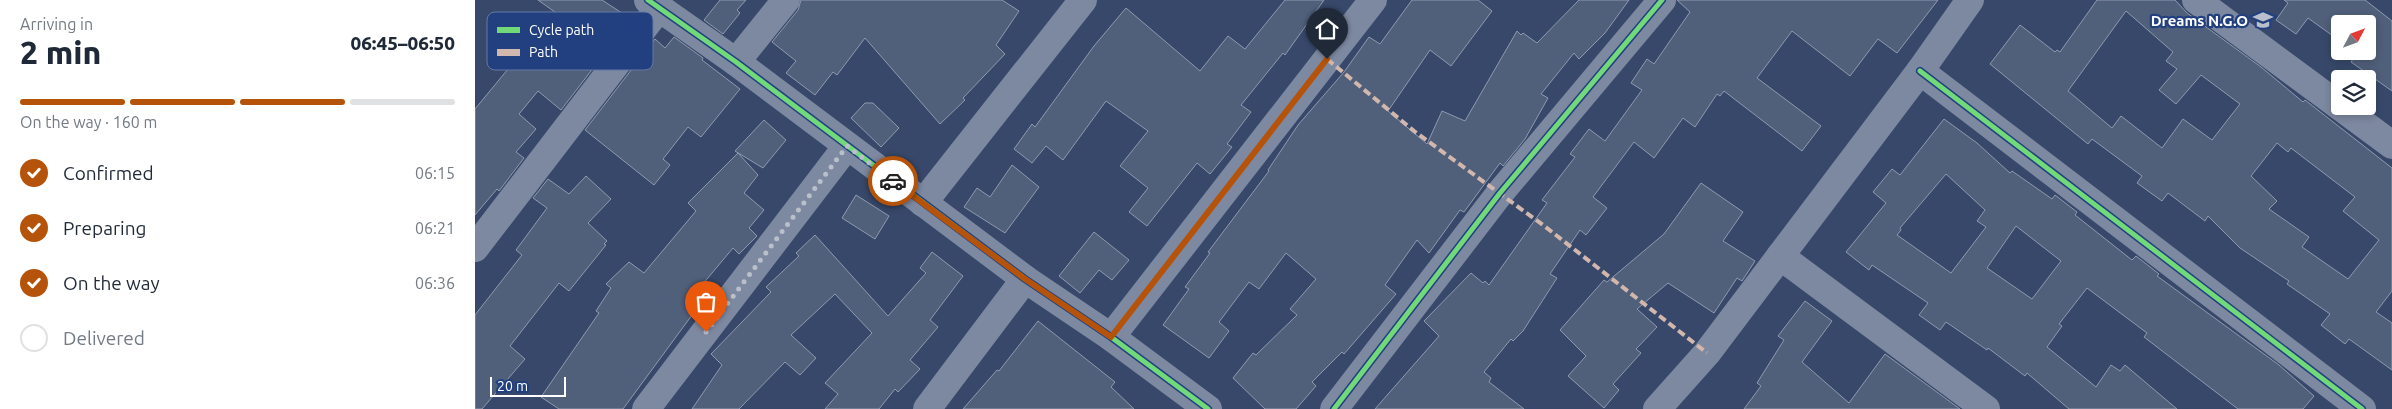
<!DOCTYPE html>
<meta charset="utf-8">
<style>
body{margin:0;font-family:Ubuntu,sans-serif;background:#f6f6f7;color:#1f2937;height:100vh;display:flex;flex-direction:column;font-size:19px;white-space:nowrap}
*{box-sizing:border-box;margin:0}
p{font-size:16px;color:#747a83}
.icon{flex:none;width:28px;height:28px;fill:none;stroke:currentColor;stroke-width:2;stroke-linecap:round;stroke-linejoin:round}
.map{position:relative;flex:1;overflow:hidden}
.drawer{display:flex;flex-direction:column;background:#fff;width:475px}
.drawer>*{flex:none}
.needle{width:32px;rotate:49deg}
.tools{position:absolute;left:1856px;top:15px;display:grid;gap:10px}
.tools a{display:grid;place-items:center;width:45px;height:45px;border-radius:5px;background:#fff;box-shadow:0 2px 8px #0003;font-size:25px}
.scale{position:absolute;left:15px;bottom:12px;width:76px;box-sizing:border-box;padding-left:5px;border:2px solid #fff;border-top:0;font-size:14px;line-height:18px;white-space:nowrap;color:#fff;-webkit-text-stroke:4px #22407f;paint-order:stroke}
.pin{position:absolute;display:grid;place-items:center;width:42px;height:42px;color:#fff;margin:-51px -21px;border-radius:50% 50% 50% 0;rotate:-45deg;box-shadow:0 0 5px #0007}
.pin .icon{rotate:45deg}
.courier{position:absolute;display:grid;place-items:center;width:50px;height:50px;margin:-25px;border:4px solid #b45309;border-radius:50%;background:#fff;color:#222;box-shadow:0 1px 6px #0007}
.overview em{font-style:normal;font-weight:800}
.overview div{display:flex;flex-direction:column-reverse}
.overview{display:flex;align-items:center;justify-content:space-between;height:85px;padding:0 20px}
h1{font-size:32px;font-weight:800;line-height:38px}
.bar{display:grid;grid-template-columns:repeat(4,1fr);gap:8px 5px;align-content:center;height:60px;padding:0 20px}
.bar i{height:6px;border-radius:4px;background:#e0e1e3}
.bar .active{background:#b45309}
.bar p{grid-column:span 4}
ol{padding:0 20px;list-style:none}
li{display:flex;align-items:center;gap:15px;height:55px}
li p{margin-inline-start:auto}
li .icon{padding:5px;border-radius:50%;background:#b45309;color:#fff;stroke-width:4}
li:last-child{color:#747a83}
li i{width:28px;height:28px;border:2px solid #e0e1e3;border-radius:50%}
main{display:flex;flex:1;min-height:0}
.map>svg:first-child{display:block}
</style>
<main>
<section class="drawer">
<div class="overview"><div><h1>2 min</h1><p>Arriving in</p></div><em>06:45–06:50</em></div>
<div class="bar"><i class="active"></i><i class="active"></i><i class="active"></i><i></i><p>On the way · 160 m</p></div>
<ol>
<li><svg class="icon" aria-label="check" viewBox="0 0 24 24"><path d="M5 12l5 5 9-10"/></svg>Confirmed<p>06:15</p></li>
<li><svg class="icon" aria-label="check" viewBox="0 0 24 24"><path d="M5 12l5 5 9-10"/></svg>Preparing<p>06:21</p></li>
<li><svg class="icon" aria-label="check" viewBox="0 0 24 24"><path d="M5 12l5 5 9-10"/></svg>On the way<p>06:36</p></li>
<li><i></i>Delivered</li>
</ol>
</section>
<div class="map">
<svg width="1917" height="409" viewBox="0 0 1917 409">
<rect width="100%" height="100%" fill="#37486a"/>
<!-- building -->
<g fill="#505f7a" stroke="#909aaf" fill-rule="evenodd">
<path d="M63 0H127L156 19 86 110 63 91 44 114 61 129 41 152 49 158 24 191 22 189 0 215V109L38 63 23 52 39 31 60 48 84 15Z"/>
<path d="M245 0H271L262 10 265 13 248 34 229 20Z"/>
<path d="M326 0H527L544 11 521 45 530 54 488 98 490 100 465 124 390 38 362 75 358 72 340 95 311 73 321 61 297 42 323 10Z"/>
<path d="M810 0H849L810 55 808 53 766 105 776 112 752 144 757 147 735 174 722 163 672 226 654 212 673 188 645 166 673 131 631 101 588 160 571 146 557 163 539 149 557 124 560 127 619 46 651 8 725 71 753 36 770 49Z"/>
<path d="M937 0H1003L1017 11 976 66 955 50 913 111 952 144 967 111 990 121 1042 31 1046 35 1048 33 1062 43 1104 0H1154L1130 33 1104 59 1099 53 1066 94 1073 98 1050 139 1028 166 1025 163 989 212 985 210 954 253 942 240 910 285 921 294 869 354 867 352 837 382 841 386 821 409H790L758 378 778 353 781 355 822 315 815 309 841 279 811 253 784 289 774 282 744 322 754 331 734 358 688 325 714 289 710 287 735 253 733 252 794 171 793 170 823 125 869 72 894 37 905 44Z"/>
<path d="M1202 0H1463L1422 53 1403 39 1375 76 1317 31 1282 78 1346 126 1327 151 1249 91 1245 96 1242 94 1220 127 1208 118 1179 158 1159 142 1118 197 1132 208 1111 235 1105 230 1075 274 1082 278 1048 331 1038 341 1036 339 1009 372 1016 378 1014 382 1049 409H900L964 336 949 321 996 273 1008 283 1010 281 1014 285 1072 203 1067 200 1100 157 1095 154 1114 129 1130 141 1167 90 1156 83 1172 59 1179 64 1215 12Z"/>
<path d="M1622 0H1700L1712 13 1786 67 1828 102 1830 100 1917 168V291L1901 312 1917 323V370L1874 339 1870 344 1846 325 1855 314 1812 284 1814 281 1765 248 1733 216 1730 221 1693 193 1687 201 1662 183 1667 176 1617 139 1613 144 1515 64 1545 25 1580 52 1582 50 1585 52ZM1651 11 1698 52 1691 61 1702 69 1684 90 1701 104 1726 75 1765 104 1737 140 1708 119 1687 148 1646 116 1637 128 1593 91ZM1802 143 1813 152 1816 148 1880 197 1868 211 1904 240 1873 279 1827 247 1834 237 1794 209 1802 201 1776 176Z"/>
<path d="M1809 0H1890L1917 21V91L1876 62 1882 53 1879 51H1892V24H1865V41L1833 18 1821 34 1801 20 1813 3Z"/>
<path d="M199 37 228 58 227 60 265 89 226 137 213 127 188 159 195 165 179 185 110 130 180 39 190 48Z"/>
<path d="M390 103H398L424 128 406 147 376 118Z"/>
<path d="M1469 119 1502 143 1535 173 1537 171 1577 199 1580 195 1602 212 1600 215 1657 260 1661 256 1684 274 1682 276 1804 365 1839 396 1828 409H1763L1669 337 1672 333 1612 288 1584 324 1587 326 1572 347 1621 387 1636 365 1645 371 1650 365 1702 409H1594L1552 373 1550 376 1513 348 1512 350 1471 322 1465 330 1444 315 1453 303 1397 265 1394 270 1371 252 1411 203 1398 192 1417 169 1425 175ZM1471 174 1510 210 1502 221 1511 227 1476 273 1422 235 1426 230 1425 228ZM1541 226 1586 261 1557 299 1512 268Z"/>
<path d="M289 120 311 140 288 168 260 151Z"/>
<path d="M263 153 283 175 269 193 289 210 274 228 282 236 264 254 258 248 211 304 220 311 148 409H84L66 397 124 313 121 311 136 288 131 284 154 262 169 273 221 211 213 203Z"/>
<path d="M537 165 564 187 530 233 489 207 502 188 515 197Z"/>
<path d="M111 176 136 199 113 223 132 241 129 244 131 245 94 291 84 283 35 346 50 359 7 409H0V315L47 255 41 250 72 208 58 198 73 179 94 194Z"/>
<path d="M1226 183 1268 212 1248 241 1280 261 1267 281 1262 278 1239 313 1193 283 1162 309 1182 327 1161 349 1166 353 1138 384 1144 390 1129 408 1093 376 1111 356 1085 330 1129 280 1132 282 1189 234Z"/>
<path d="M381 195 414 216 400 239 367 218Z"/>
<path d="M619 232 654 260 637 280 624 270 605 293 584 276Z"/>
<path d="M340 235 413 316 451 273 445 268 457 252 488 276 455 320 463 327 435 360 445 369 423 392 420 389 404 409H350L363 394 350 383 397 333 360 294 316 335 341 358 325 375 310 362 264 409H217L247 365 236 354 296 292 291 287 324 256 321 253Z"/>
<path d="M1330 301 1357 321 1327 362 1374 403 1410 354 1485 409H1269L1286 386 1282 383 1309 340 1303 336Z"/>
<path d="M563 321 640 382 636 387 659 409H488L522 370 524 371Z"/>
</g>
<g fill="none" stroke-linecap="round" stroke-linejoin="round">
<!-- minor -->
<g stroke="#7d89a1" stroke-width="28">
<path d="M173 0 261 62 550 279 636 337 733 409"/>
<path d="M1721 0 1917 145"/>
<path d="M261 62 311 0"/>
<path d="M1445 71 1887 409"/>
<path d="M448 203 608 0"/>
<path d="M0 248 184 8"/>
<path d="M1305 256 1511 409"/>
<path d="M636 337 898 0"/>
<path d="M171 409 372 146"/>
<path d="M452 409 550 279"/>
<path d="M859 409 1025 193 1187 0"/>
<path d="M1182 409 1232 353 1445 71 1495 0"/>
</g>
<!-- quiet -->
<path stroke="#d1b7ad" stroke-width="4" stroke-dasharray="8 4" stroke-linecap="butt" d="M852 59 939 131 1068 225 1232 353"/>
<defs>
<g id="cycleway">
<path d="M173 0 261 62 550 279 636 337 733 409"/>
<path d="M1445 71 1887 409"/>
<path d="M859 409 1025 193 1187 0"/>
</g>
</defs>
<!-- cycleway casing -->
<use href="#cycleway" stroke="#22407f" stroke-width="8"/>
<!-- cycleway -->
<use href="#cycleway" stroke="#71d979" stroke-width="5"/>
</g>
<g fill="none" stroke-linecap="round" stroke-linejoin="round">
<!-- done -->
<path stroke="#b9bfcb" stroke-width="5" stroke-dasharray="0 9" d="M231 332 372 146 418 181"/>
<!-- route -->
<path stroke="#b45309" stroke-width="6" d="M418 181 550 279 636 337 852 59"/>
</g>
<!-- icons -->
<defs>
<symbol id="school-bare" viewBox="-9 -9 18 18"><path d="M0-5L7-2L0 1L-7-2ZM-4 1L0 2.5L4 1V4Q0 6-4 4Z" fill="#b9bfcb" stroke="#22407f" stroke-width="2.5" paint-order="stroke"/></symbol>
</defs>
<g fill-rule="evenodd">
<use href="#school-bare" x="1774" y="6" width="28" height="28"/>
</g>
<g text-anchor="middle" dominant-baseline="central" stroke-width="4.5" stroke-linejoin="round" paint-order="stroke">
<!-- poi labels -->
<g font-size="15" font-weight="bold" fill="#fff" stroke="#22407f" text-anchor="end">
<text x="1773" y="20">Dreams N.G.O</text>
</g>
</g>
<!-- legend -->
<rect x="12" y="12" width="166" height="58" rx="8" fill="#22407f" stroke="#6479a5" stroke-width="1"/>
<rect x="22" y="27" width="23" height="6" fill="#71d979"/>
<rect x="22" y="49" width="23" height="7" fill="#d1b7ad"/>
<g font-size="14" fill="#fff">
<text x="54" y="35">Cycle path</text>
<text x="54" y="57">Path</text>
</g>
</svg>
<div class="tools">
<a><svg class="needle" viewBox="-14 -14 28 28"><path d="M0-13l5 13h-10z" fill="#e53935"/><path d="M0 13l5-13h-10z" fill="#747a83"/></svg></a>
<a><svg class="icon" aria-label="layers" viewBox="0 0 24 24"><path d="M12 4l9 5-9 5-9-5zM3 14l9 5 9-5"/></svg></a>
</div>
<div class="scale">20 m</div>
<div class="pin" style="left:231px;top:332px;background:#ea580c"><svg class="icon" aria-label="bag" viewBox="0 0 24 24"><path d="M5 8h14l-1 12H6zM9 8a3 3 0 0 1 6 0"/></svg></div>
<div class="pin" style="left:852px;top:59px;background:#1f2937"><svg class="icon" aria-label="home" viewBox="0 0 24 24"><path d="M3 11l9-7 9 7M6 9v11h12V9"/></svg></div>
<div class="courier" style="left:418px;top:181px"><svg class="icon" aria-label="car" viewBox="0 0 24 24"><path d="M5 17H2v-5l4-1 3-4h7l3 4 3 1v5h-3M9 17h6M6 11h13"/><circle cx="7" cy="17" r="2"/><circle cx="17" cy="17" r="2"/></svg></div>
</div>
</main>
